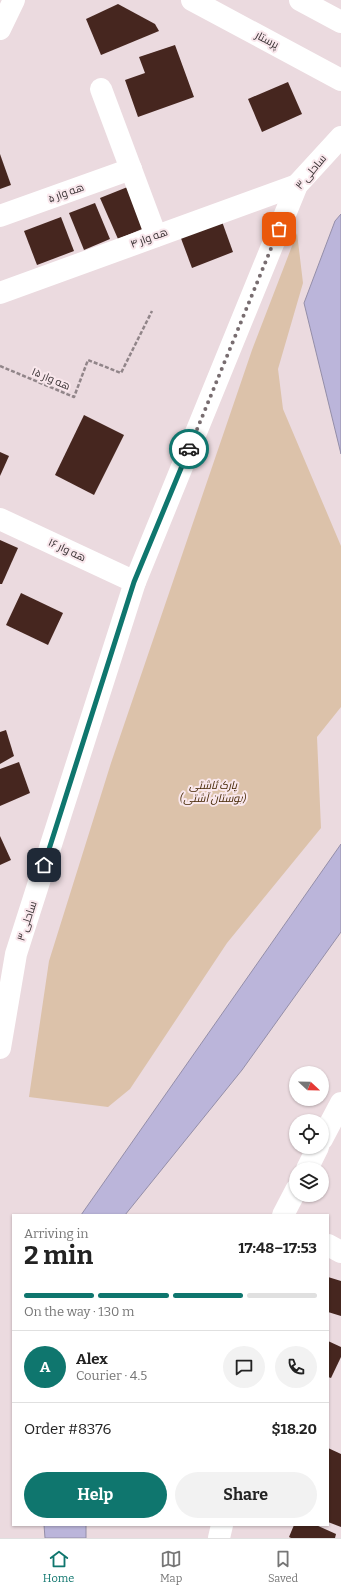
<!DOCTYPE html>
<meta charset="utf-8">
<style>
body{margin:0;font-family:Bitter,Cairo,serif;background:#f2f2f2;color:#222;height:100vh;display:flex;flex-direction:column;font-size:15px;white-space:nowrap}
*{box-sizing:border-box;margin:0}
p{font-size:13px;color:#767676}
.icon{flex:none;width:22px;height:22px;fill:none;stroke:currentColor;stroke-width:2;stroke-linecap:round;stroke-linejoin:round}
.map{position:relative;flex:1;overflow:hidden}
.drawer{position:absolute;left:12px;top:1214px;width:317px;height:312px;display:flex;flex-direction:column;background:#fff;border-radius:0px;box-shadow:0 1px 3px #0004}
.drawer>*{flex:none}
.needle{width:26px;rotate:112deg}
.tools{position:absolute;left:289px;top:1066px;display:grid;gap:8px}
.tools a{display:grid;place-items:center;width:40px;height:40px;border-radius:50%;background:#fff;box-shadow:0 1px 3px #0004;font-size:20px}
.pin{position:absolute;display:grid;place-items:center;width:34px;height:34px;color:#fff;margin:-17px;border-radius:8px;box-shadow:0 2px 6px #0006}
.courier{position:absolute;display:grid;place-items:center;width:40px;height:40px;margin:-20px;border:3px solid #0f766e;border-radius:50%;background:#fff;color:#222;box-shadow:0 1px 5px #0007}
.overview em{font-style:normal;font-weight:700}
.overview div{display:flex;flex-direction:column-reverse}
.overview{display:flex;align-items:center;justify-content:space-between;height:68px;padding:0 12px}
h1{font-size:26px;font-weight:700;line-height:30px}
.bar{display:grid;grid-template-columns:repeat(4,1fr);gap:6px 4px;align-content:center;height:48px;padding:0 12px}
.bar i{height:5px;border-radius:3px;background:#e0e0e0}
.bar .active{background:#0f766e}
.bar p{grid-column:span 4}
.line{display:flex;align-items:center;gap:10px;padding:0 12px;border-top:1px solid #e0e0e0}
.line div{flex:1}
.round{display:grid;place-items:center;flex:none;width:42px;height:42px;border-radius:21px;background:#f2f2f2}
.primary-button{display:flex;gap:8px;margin-top:auto;padding:8px 12px}
.primary-button a{flex:1;height:46px;border-radius:24px;background:#0f766e;color:#fff;font-size:16px;font-weight:700;line-height:46px;text-align:center}
.primary-button a+a{background:#f2f2f2;color:#222}
.tab-bar{display:flex;justify-content:space-around;align-items:center;height:56px;border-top:1px solid #e0e0e0;background:#fff;font-size:11px;color:#767676}
.tab-bar a{display:grid;justify-items:center;gap:2px}
.tab-bar .active{color:#0f766e}
.map>svg:first-child{display:block}
</style>
<div class="map">
<svg width="341" height="1538" viewBox="0 0 341 1538">
<rect width="100%" height="100%" fill="#ebdadf"/>
<!-- green -->
<path fill="#dcc2aa" d="M297 233 303 283 278 369 283 409 341 546V707L317 737 321 828 227 943 130 1089 108 1107 29 1097 49 961 111 763 252 350Z"/>
<!-- water -->
<g fill="#bbb5da" stroke="#948ea8">
<path d="M341 214V454L304 303 335 221Z"/>
<path d="M341 844V932L242 1070 125 1215H81Z"/>
<path d="M44 1525H86V1538H45Z"/>
</g>
<!-- building -->
<g fill="#46261f">
<path d="M118 4 155 24 159 31 101 55 86 19Z"/>
<path d="M175 45 194 97 138 117 125 80 145 73 139 57Z"/>
<path d="M288 82 302 114 262 132 248 99Z"/>
<path d="M0 154 11 185 0 189Z"/>
<path d="M130 186 147 227 118 239 100 198Z"/>
<path d="M95 203 110 239 84 250 69 213Z"/>
<path d="M220 216 233 252 192 268 179 233Z"/>
<path d="M61 217 74 251 37 265 24 231Z"/>
<path d="M84 415 124 435 94 495 55 475Z"/>
<path d="M0 452 9 456 0 476Z"/>
<path d="M0 540 18 548 2 584H0Z"/>
<path d="M21 593 63 613 48 645 6 625Z"/>
<path d="M6 730 14 756 0 764V732Z"/>
<path d="M19 762 30 793 0 806V769Z"/>
<path d="M0 836 11 860 0 865Z"/>
<path d="M328 1277 341 1281V1316L328 1312Z"/>
<path d="M328 1341 341 1347V1357L331 1378 328 1377Z"/>
<path d="M328 1448 341 1454V1527L328 1522Z"/>
<path d="M294 1525H316L336 1534 335 1538H291L289 1537Z"/>
</g>
<g fill="none" stroke-linecap="round" stroke-linejoin="round">
<!-- path -->
<path stroke="#918589" stroke-width="2.5" stroke-dasharray="4 2" stroke-linecap="butt" d="M0 366 74 397 88 360 121 373 152 311"/>
<!-- minor -->
<g stroke="#fff" stroke-width="22">
<path d="M0 29 14 0"/>
<path d="M101 89 156 236"/>
<path d="M0 216 131 169"/>
<path d="M0 293 297 185"/>
<path d="M0 519 135 582"/>
<path d="M0 1048 16 954 135 582 297 185 341 137"/>
<path d="M322 1139 341 1103"/>
<path d="M307 1169 318 1147"/>
<path d="M283 1215 296 1190"/>
<path d="M328 1245 341 1252"/>
<path d="M219 1538 222 1525"/>
</g>
<!-- major -->
<g stroke="#fff" stroke-width="22">
<path d="M192 0 341 80"/>
<path d="M300 0 341 22"/>
</g>
</g>
<g fill="none" stroke-linecap="round" stroke-linejoin="round">
<!-- done -->
<path stroke="#786d70" stroke-width="4" stroke-dasharray="0 7.2" d="M189 449 279 229"/>
<!-- route -->
<path stroke="#0f766e" stroke-width="5" d="M44 865 134 582 189 449"/>
</g>
<g text-anchor="middle" dominant-baseline="central" stroke-width="4" stroke-linejoin="round" paint-order="stroke">
<!-- street labels -->
<g font-size="11" fill="#3a3335" stroke="#f9e7ec">
<text transform="translate(267 40) rotate(28)">پرستار</text>
<text transform="translate(311 172) rotate(-50)">ساحلی ۳</text>
<text transform="translate(66 193) rotate(-20)">هه وار ۵</text>
<text transform="translate(149 238) rotate(-20)">هه وار ۴</text>
<text transform="translate(51 379) rotate(23)">هه وار ۱۵</text>
<text transform="translate(67 550) rotate(25)">هه وار ۱۶</text>
<text transform="translate(27 921) rotate(-72)">ساحلی ۳</text>
</g>
<!-- park labels -->
<g font-size="11" font-style="italic" fill="#442602" stroke="#f9e7ec">
<text x="213" y="785">پارک ئاشتی<tspan x="213" dy="13">(بوستان آشتی)</tspan></text>
</g>
</g>
</svg>
<div class="tools">
<a><svg class="needle" viewBox="-14 -14 28 28"><path d="M0-13l5 13h-10z" fill="#e53935"/><path d="M0 13l5-13h-10z" fill="#767676"/></svg></a>
<a><svg class="icon" aria-label="locate" viewBox="0 0 24 24"><circle cx="12" cy="12" r="6"/><path d="M12 2v4M12 18v4M2 12h4M18 12h4"/></svg></a>
<a><svg class="icon" aria-label="layers" viewBox="0 0 24 24"><path d="M12 4l9 5-9 5-9-5zM3 14l9 5 9-5"/></svg></a>
</div>
<div class="pin" style="left:279px;top:229px;background:#ea580c"><svg class="icon" aria-label="bag" viewBox="0 0 24 24"><path d="M5 8h14l-1 12H6zM9 8a3 3 0 0 1 6 0"/></svg></div>
<div class="pin" style="left:44px;top:865px;background:#1f2937"><svg class="icon" aria-label="home" viewBox="0 0 24 24"><path d="M3 11l9-7 9 7M6 9v11h12V9"/></svg></div>
<div class="courier" style="left:189px;top:449px"><svg class="icon" aria-label="car" viewBox="0 0 24 24"><path d="M5 17H2v-5l4-1 3-4h7l3 4 3 1v5h-3M9 17h6M6 11h13"/><circle cx="7" cy="17" r="2"/><circle cx="17" cy="17" r="2"/></svg></div>
<section class="drawer">
<div class="overview"><div><h1>2 min</h1><p>Arriving in</p></div><em>17:48–17:53</em></div>
<div class="bar"><i class="active"></i><i class="active"></i><i class="active"></i><i></i><p>On the way · 130 m</p></div>
<div class="line" style="height:72px"><b class="round" style="background:#0f766e;color:#fff">A</b><div><b>Alex</b><p>Courier · 4.5</p></div><a class="round"><svg class="icon" aria-label="chat" viewBox="0 0 24 24"><path d="M4 5h16v11H9l-5 4z"/></svg></a><a class="round"><svg class="icon" aria-label="phone" viewBox="0 0 24 24"><path d="M5 4h4l2 5-3 2q2 4 5 5l2-3 5 2v4C11 20 4 13 5 4z"/></svg></a></div>
<div class="line" style="height:52px"><div>Order #8376</div><b>$18.20</b></div>
<div class="primary-button"><a>Help</a><a>Share</a></div>
</section>
</div>
<nav class="tab-bar">
<a class="active"><svg class="icon" aria-label="home" viewBox="0 0 24 24"><path d="M3 11l9-7 9 7M6 9v11h12V9"/></svg>Home</a>
<a><svg class="icon" aria-label="map" viewBox="0 0 24 24"><path d="M3 6l6-2 6 2 6-2v14l-6 2-6-2-6 2zM9 4v14M15 6v14"/></svg>Map</a>
<a><svg class="icon" aria-label="saved" viewBox="0 0 24 24"><path d="M7 4h10v16l-5-4-5 4z"/></svg>Saved</a>
</nav>
